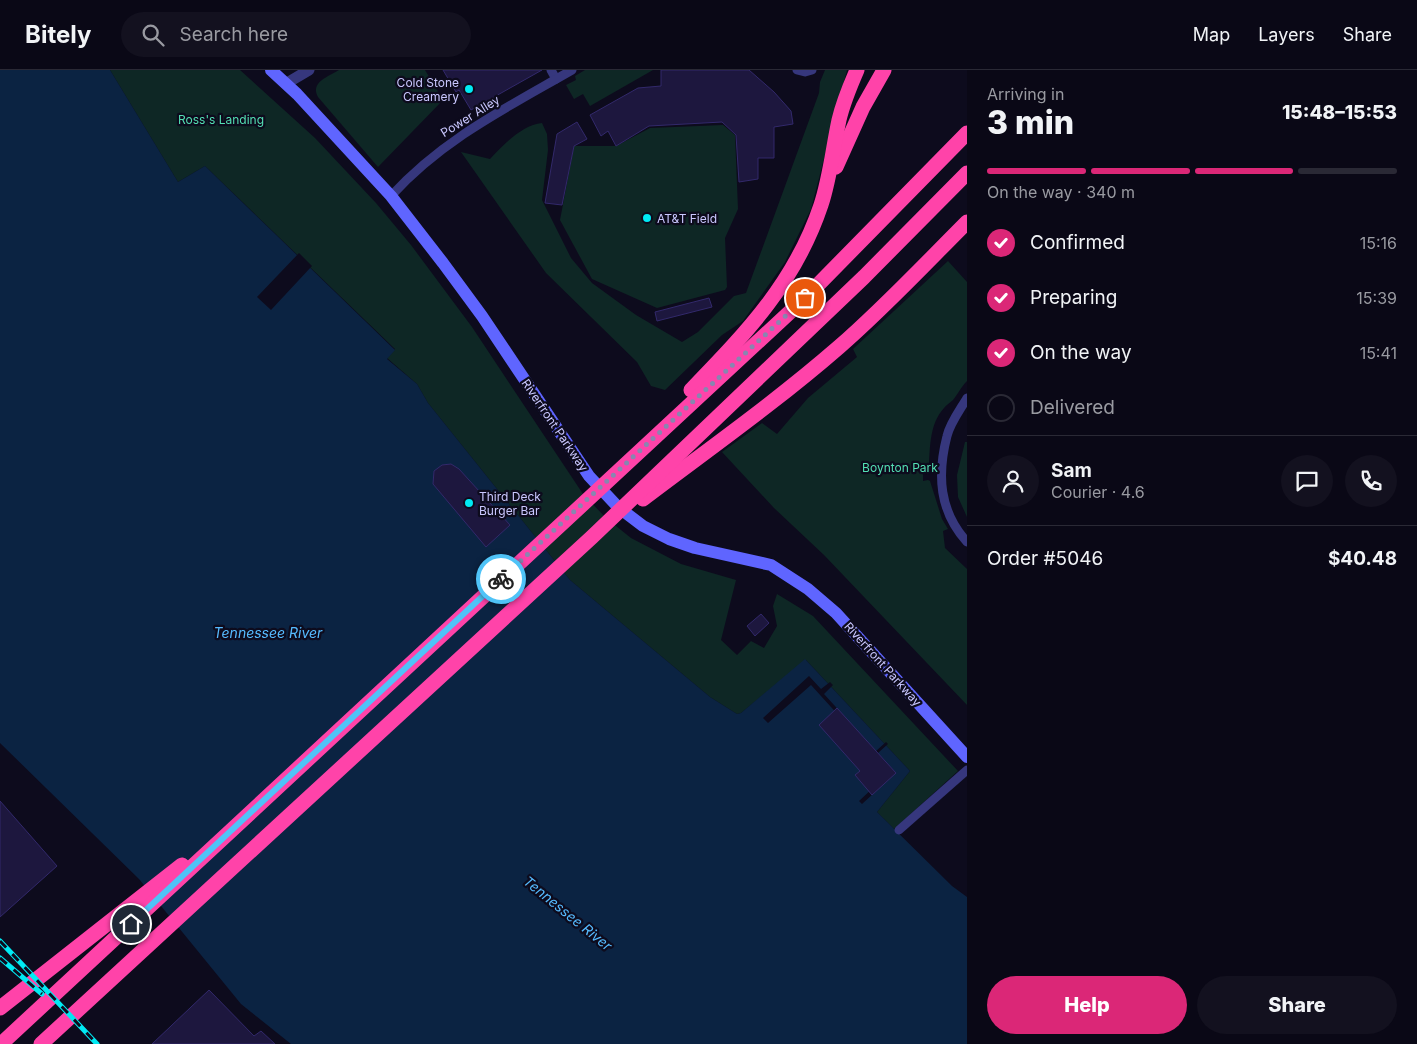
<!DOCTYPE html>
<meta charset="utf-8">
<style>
body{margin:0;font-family:Inter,sans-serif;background:#13111f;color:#f1f3f6;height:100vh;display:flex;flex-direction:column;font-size:19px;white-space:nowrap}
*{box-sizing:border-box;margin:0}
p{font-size:16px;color:#999aa1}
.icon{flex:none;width:28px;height:28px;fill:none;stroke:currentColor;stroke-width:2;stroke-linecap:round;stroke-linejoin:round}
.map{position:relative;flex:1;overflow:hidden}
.drawer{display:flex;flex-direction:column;background:#0a0816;width:450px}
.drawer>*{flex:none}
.pin{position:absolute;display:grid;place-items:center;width:42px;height:42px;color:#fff;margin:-21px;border:2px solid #fff;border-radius:50%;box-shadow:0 1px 5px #0007}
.courier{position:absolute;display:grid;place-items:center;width:50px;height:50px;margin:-25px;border:4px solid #4fc3f7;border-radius:50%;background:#fff;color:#222;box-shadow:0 1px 6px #0007}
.headline em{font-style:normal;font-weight:800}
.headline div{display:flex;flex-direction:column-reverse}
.headline{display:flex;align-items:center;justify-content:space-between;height:85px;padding:0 20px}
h1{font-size:32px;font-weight:800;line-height:38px}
.bar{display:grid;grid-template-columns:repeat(4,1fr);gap:8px 5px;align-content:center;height:60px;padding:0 20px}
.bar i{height:6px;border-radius:4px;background:#2a2935}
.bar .current{background:#db2777}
.bar p{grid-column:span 4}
.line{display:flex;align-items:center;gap:12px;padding:0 20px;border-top:1px solid #2a2935}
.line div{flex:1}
.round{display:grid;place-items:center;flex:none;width:52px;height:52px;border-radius:26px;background:#13111f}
ol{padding:0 20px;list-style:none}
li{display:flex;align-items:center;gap:15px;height:55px}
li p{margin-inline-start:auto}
li .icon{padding:5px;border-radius:50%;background:#db2777;color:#fff;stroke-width:4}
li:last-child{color:#999aa1}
li i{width:28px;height:28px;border:2px solid #2a2935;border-radius:50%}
.primary-button{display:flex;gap:10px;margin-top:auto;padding:10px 20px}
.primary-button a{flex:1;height:58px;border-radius:30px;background:#db2777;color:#fff;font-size:20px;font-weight:800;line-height:58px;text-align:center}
.primary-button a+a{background:#13111f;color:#f1f3f6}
header{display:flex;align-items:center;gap:30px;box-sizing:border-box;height:70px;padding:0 25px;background:#0a0816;border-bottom:1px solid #2a2935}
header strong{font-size:24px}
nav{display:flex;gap:28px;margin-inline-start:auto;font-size:18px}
.search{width:350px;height:45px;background:#13111f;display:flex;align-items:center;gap:12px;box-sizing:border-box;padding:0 18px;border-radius:28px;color:#999aa1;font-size:19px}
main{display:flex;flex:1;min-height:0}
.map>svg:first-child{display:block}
</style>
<header>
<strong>Bitely</strong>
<div class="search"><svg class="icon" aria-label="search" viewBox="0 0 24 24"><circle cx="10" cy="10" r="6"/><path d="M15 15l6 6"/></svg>Search here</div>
<nav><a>Map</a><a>Layers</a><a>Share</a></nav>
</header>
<main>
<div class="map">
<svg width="967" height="974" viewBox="0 0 967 974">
<rect width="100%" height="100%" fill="#0d0b1d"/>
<!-- green -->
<g fill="#0e2725">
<path d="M110 0H240L315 68 376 133 411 175 472 257 583 424 606 448 631 468 681 494 736 510 721 570 737 585 751 571 764 578 777 556 773 536 777 524 813 546 958 701 894 759 877 742 910 701 806 590 741 643 737 644 710 627 570 510 428 333 417 314 387 288 395 279 205 96 178 112Z"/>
<path d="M339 0H425L443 30 378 97 318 27C310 12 328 7 339 0Z"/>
<path d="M585 0H653L590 36 583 24 574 29 566 15 576 10 575 6Z"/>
<path d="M825 0H847L811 139 785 192 743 251 722 265 665 320 651 316 637 292 546 203 461 82 490 89C503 75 522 55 542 53L547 64 548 80 542 130 571 188 592 213 636 245 682 272 698 262 734 226 746 223 819 23 820 12Z"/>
<path d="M723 55 735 65 738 139 725 168 727 217 725 220 657 238 592 209 560 150 574 76H616L650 58Z"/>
<path d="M948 191 967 212V311C961 317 958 324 953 330 950 333 946 335 944 338 930 353 930 376 929 395L928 398H923V411L928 410 930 411 942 449 948 459 943 461 945 478 967 499V635L824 485 774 438 722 382 762 353 777 364 808 328 857 287 853 279Z"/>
<path d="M965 372H967V447L958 427 957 405Z"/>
</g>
<!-- water -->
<path fill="#0b2342" d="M0 0H110L178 112 205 96 395 280 387 289 417 314 428 333 570 510 710 627 737 644 741 643 805 589 910 701 877 742 952 816 967 827V974H291L241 934 139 809 0 673Z"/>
<!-- pier -->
<g fill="#0d0b1d">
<path d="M299 183 312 196 271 240 257 227Z"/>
<path d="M809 606 821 619 830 612 833 615 824 624 876 681 886 672 888 674 878 683 896 703 862 734 859 731 890 702 811 615 768 653 763 648Z"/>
</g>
<!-- building -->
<g fill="#1d173e" stroke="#32296b">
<path d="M443 0H542L471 40 459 20 456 22Z"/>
<path d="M661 0H749L774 22 791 41 793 54 774 57V88H758V109L739 112 736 65 722 52 649 56 616 76 608 61 601 66 590 45 638 18 661 16Z"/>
<path d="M577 52 587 69 574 76 562 135 545 133 557 64Z"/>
<path d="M709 228 712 237 657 251 655 242Z"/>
<path d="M451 394 459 399 510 455 486 477 433 414 434 401 442 395Z"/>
<path d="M761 544 769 553 755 566 747 556Z"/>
<path d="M837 638 896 703 872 725 855 705 860 701 819 655Z"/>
<path d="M0 731 57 796 0 847Z"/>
<path d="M209 920 254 966 261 961 275 974H152Z"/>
</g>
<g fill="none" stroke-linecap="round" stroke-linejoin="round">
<!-- minor -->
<g stroke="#36377d" stroke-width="9">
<path d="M551 0 556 9"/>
<path d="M797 0 805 2 812 0"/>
<path d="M391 126C443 69 506 38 572 0"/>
<path d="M967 328C960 340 950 353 947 366 937 405 939 441 967 472"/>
<path d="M899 760 967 700"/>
</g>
<!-- tertiary -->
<path stroke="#36377d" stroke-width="11" d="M287 13 309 0"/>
<!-- secondary -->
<path stroke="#5f65ff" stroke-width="12" d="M271 0 297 24 391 126 443 193 482 246 589 406 618 437 643 456 669 469 695 478 771 495 808 519 836 543 967 687"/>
<!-- motorway -->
<g stroke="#ff43a9" stroke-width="15">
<path d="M836 97 863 37 884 0"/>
<path d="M691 320C746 263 795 213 821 135 830 108 833 78 839 50 843 33 850 16 857 0"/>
<path d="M643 429C709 379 777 331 839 277 884 238 925 194 967 152"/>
<path d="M0 938 182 795"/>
<path d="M1 974 805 228 967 63"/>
<path d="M41 974 592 467 864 207 967 103"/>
</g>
<defs>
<g id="rail">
<path d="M0 871 97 974"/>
<path d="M0 888 42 924"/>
</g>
</defs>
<!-- rail casing -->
<use href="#rail" stroke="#00eaf3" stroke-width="5"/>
<!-- rail -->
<use href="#rail" stroke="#0d0b1d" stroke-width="3" stroke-dasharray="9" stroke-linecap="butt"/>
</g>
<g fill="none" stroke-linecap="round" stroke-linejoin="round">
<!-- done -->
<path stroke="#8886b0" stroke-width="5" stroke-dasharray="0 9" d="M501 509 805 228"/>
<!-- route -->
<path stroke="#4fc3f7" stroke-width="6" d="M131 854 501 509"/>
</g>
<!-- markers -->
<g fill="#00eaf3" stroke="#0d0b1d" stroke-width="2">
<circle cx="469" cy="19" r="5"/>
<circle cx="647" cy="148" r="5"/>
<circle cx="469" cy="433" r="5"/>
</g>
<g text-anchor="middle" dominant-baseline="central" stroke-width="4.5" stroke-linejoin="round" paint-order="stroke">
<!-- poi labels -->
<g font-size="12" fill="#cac8ff" stroke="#0d0b1d" text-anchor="start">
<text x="459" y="12" text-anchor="end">Cold Stone<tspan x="459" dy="14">Creamery</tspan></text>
<text x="657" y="148">AT&amp;T Field</text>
<text x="479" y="426">Third Deck<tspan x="479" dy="14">Burger Bar</tspan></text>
</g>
<!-- street labels -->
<g font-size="12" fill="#cac8ff" stroke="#0d0b1d">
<text transform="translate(470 46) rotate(-32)">Power Alley</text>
<text transform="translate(555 355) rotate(56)">Riverfront Parkway</text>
<text transform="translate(883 594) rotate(48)">Riverfront Parkway</text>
</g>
<!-- park labels -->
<g font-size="12" fill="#53dfb3" stroke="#0d0b1d">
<text x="221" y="49">Ross's Landing</text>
<text x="900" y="397">Boynton Park</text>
</g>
<!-- water labels -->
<g font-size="14" font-style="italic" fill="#56bbff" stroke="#0d0b1d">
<text x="268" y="562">Tennessee River</text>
<text transform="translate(568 843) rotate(39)">Tennessee River</text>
</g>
</g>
</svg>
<div class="pin" style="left:805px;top:228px;background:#ea580c"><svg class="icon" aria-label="bag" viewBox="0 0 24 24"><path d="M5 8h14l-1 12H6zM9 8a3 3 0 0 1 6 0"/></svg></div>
<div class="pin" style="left:131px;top:854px;background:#1f2937"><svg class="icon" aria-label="home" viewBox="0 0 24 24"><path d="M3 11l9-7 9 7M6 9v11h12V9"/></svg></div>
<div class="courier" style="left:501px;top:509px"><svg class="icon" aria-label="bike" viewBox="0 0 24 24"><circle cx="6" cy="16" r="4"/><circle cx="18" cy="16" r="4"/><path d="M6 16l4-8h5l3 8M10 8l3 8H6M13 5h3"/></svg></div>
</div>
<section class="drawer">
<div class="headline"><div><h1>3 min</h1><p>Arriving in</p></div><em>15:48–15:53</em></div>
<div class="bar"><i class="current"></i><i class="current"></i><i class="current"></i><i></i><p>On the way · 340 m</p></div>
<ol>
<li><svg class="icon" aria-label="check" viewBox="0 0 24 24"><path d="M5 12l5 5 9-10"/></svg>Confirmed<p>15:16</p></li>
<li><svg class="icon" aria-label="check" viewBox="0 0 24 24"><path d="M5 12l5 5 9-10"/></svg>Preparing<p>15:39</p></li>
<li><svg class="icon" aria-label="check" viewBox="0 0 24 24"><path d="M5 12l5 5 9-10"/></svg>On the way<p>15:41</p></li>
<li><i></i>Delivered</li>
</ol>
<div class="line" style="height:90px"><a class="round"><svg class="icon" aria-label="person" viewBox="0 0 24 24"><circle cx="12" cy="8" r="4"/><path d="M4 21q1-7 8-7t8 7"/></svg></a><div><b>Sam</b><p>Courier · 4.6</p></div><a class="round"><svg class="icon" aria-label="chat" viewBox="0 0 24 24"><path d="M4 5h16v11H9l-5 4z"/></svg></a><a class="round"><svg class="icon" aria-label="phone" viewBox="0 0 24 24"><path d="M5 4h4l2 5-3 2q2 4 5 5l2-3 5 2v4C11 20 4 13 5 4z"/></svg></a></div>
<div class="line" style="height:65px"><div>Order #5046</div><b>$40.48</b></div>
<div class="primary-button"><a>Help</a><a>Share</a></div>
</section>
</main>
